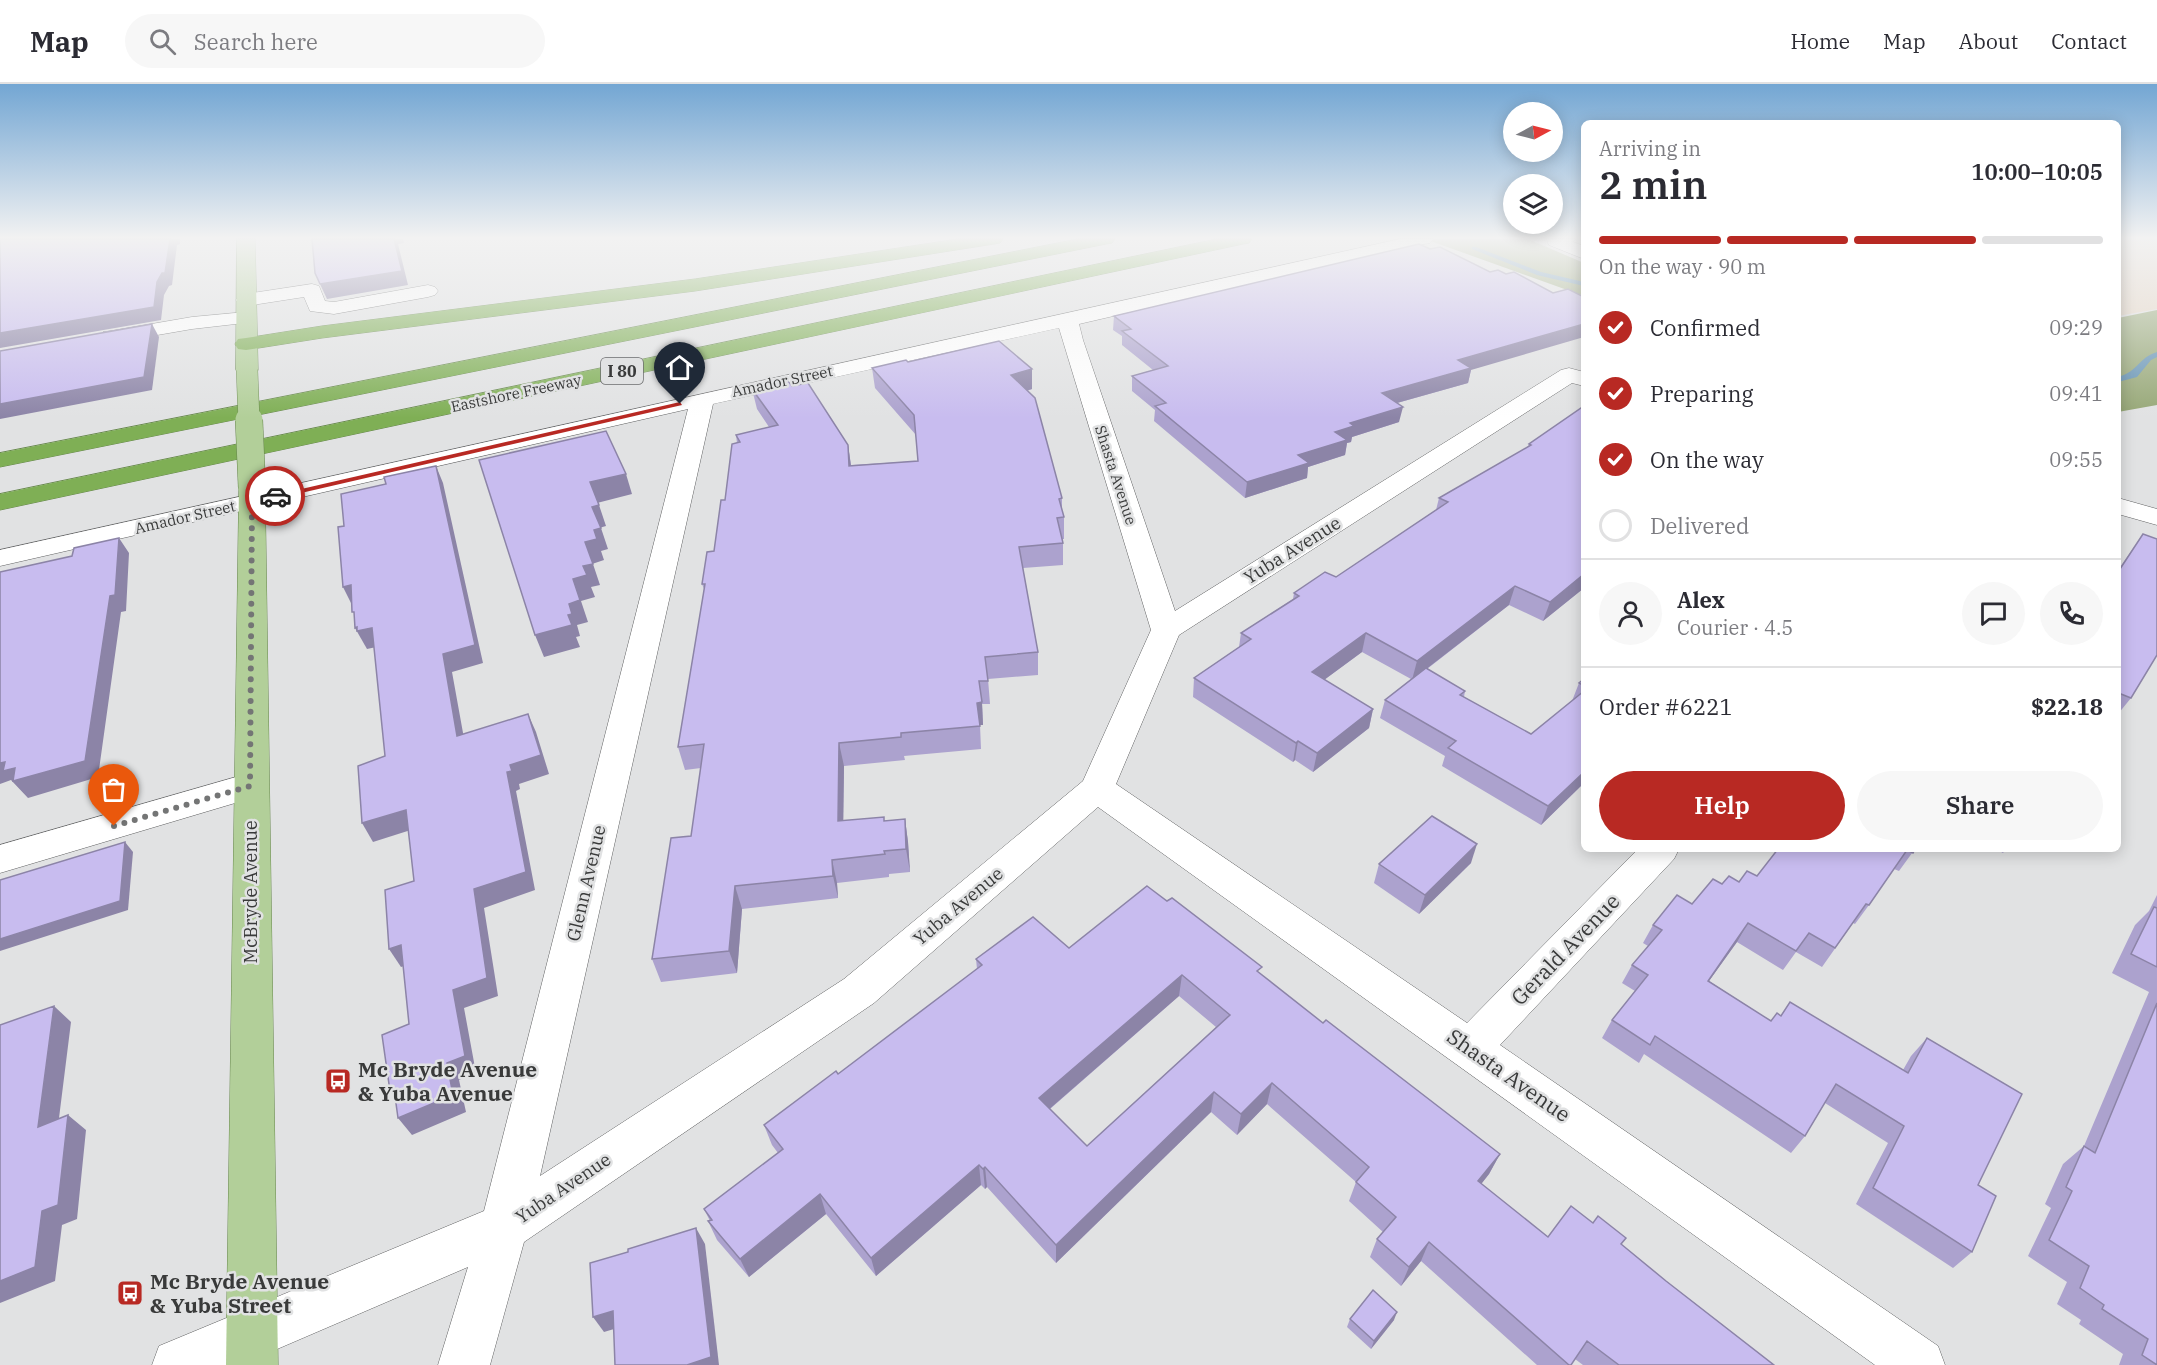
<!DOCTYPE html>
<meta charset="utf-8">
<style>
body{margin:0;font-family:"IBM Plex Serif",serif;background:#f7f7f7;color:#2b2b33;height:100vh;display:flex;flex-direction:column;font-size:22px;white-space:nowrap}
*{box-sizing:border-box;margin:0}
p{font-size:20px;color:#7c7c81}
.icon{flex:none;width:33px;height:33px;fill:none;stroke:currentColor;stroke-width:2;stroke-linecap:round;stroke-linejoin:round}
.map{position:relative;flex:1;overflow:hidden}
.details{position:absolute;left:1581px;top:36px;width:540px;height:732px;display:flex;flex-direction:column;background:#fff;border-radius:9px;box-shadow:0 3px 15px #0003}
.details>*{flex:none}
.needle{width:39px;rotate:83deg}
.buttons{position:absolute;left:1503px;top:18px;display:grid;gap:12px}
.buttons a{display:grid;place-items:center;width:60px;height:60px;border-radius:50%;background:#fff;box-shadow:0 3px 15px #0003;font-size:30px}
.pin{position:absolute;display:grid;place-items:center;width:51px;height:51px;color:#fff;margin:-62px -26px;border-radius:50% 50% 50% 0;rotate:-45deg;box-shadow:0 0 6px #0007}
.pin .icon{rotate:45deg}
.courier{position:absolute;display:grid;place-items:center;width:60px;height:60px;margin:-30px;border:4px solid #b82923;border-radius:50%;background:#fff;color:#222;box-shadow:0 2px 8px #0007}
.overview em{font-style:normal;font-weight:600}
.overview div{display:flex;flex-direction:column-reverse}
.overview{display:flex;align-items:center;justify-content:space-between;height:102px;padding:0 18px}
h1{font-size:39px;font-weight:600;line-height:45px}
.bar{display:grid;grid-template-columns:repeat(4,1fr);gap:9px 6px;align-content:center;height:72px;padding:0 18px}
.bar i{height:8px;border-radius:4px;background:#e1e1e2}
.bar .selected{background:#b82923}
.bar p{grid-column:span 4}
.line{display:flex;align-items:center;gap:15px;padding:0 18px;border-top:2px solid #e1e1e2}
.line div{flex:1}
.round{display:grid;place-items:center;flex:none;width:63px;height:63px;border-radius:32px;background:#f7f7f7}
ol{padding:0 18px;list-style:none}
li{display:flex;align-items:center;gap:18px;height:66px}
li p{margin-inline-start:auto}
li .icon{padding:6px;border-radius:50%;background:#b82923;color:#fff;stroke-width:4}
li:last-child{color:#7c7c81}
li i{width:33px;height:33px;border:3px solid #e1e1e2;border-radius:50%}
.cta{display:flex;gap:12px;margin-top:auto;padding:12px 18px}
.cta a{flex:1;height:69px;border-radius:36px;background:#b82923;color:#fff;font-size:24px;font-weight:600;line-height:69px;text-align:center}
.cta a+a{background:#f7f7f7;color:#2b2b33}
header{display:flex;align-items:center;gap:36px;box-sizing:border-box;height:84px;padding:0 30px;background:#fff;border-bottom:2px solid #e1e1e2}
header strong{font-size:28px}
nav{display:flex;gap:33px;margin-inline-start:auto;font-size:21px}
.search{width:420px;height:54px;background:#f7f7f7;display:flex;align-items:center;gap:15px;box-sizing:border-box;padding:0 21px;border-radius:33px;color:#7c7c81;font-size:22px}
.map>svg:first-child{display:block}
</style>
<header>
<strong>Map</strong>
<div class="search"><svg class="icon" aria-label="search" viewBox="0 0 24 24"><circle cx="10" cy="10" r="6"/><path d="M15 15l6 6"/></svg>Search here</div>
<nav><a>Home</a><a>Map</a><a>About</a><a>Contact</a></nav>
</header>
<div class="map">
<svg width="2157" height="1281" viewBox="0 0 2157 1281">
<rect width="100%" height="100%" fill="#e1e2e3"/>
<!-- education -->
<path fill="#e5d5c3" d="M2118 155H2157V225L2118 232Z"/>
<!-- forest -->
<g fill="#96a776">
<path d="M1425 155H1528L1584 179V212Z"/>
<path d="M2157 226V321L2118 328V234Z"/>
</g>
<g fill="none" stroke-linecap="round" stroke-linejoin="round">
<!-- stream -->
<g fill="#6392b4" fill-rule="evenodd">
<path d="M1472 163H1476L1541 188 1584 198V202L1537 191 1472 165Z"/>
<path d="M2157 268V273L2151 276 2137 293 2118 298V293C2139 287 2138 274 2157 268Z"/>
</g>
<defs>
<g id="minor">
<path d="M1400 155H1433L1430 159 1424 160 1079 240 1083 256 1175 527 1561 286 1569 284 1584 288V302L1572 299 1179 551 1116 700 1467 939 1638 765H1679L1674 775 1500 961 1938 1262 1945 1281H1875L1098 723 874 919 524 1158 490 1281H438L468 1183 240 1281H152L159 1262 484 1127 688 325 0 482V466ZM1059 244 1151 546 1083 697 844 895 540 1092 713 320Z"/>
<path d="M1547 155H1575L1573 158 1584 162V175L1549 161Z"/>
<path d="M312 200 319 202 325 217 334 218 428 201 435 203 438 207 435 211 428 213 334 230 310 227 304 213 246 222 239 220 236 216 239 212 246 210Z"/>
<path d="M246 228 253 230 256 234 253 238 192 245 111 259 103 258 100 253 103 248 111 247 192 233Z"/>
<path d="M2118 414 2157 425V441L2118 430Z"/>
<path d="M250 689 262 693 267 702 262 711 0 789V761Z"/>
</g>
<g id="major">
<path d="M237 155H255L258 286 255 291 247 293 239 291 236 286Z"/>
<path d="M252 396 261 399 265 404 278 1281H226L239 404 243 399Z"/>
</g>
<g id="highway">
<path d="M958 155H1003L1000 159 994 160 695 207 322 254 246 266 238 265 235 260 238 255 246 254 322 242 695 195Z"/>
<path d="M1078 155H1115L1112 159 1106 160 0 383V369Z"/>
<path d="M1217 155H1252L1249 159 1243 160 0 426V410Z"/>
</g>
</defs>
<!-- minor casing -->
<use href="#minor" stroke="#616263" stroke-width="1"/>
<!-- major casing -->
<use href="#major" stroke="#66864c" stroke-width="1"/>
<!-- highway casing -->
<use href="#highway" stroke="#66864c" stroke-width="1"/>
<!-- minor -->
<use href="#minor" fill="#fff" fill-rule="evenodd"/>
<!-- major -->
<use href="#major" fill="#b2cf99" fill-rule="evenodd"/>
<!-- highway -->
<use href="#highway" fill="#7faf55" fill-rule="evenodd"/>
<defs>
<path id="major-bridge-far1" d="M247 286 249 337"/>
<path id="major-bridge" d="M249 336 252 404"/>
</defs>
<!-- major-bridge-far1 casing -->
<use href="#major-bridge-far1" stroke="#66864c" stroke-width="22" stroke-linecap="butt"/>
<!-- major-bridge casing -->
<use href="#major-bridge" stroke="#66864c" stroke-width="28" stroke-linecap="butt"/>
<!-- major-bridge-far1 -->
<use href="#major-bridge-far1" stroke="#b2cf99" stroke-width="21"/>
<!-- major-bridge -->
<use href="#major-bridge" stroke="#b2cf99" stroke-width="27"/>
</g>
<!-- wall -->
<g fill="#aca2ce" fill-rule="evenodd">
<path d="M1114 232 1471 286 1468 299 1397 319 1399 338 1352 353 1351 358 1347 359 1345 371 1308 383 1307 394 1245 414 1154 337 1155 326 1132 307V292L1153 286 1122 261V252L1113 246Z"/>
<path d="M908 278 1032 305 1027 307 1062 414V427L1064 433V455H1062L1063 459V481L1023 484 1038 568V591L988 595 990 620H982L983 641H980L981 665 904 672 905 676 844 682 843 737 884 733V737L905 735 908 758 910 788 889 790V793L837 799 838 814 742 825 737 889 661 898 652 875 691 752 701 684 685 686 678 663 704 505 702 500 714 467 737 359 736 351 769 343 757 325 752 305 792 302 848 361 851 381 918 377 916 351 875 304 872 284Z"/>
<path d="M1584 322V504L1543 537 1509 521 1427 585 1465 607 1464 613 1531 650 1572 617 1579 599 1584 595V699L1541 741 1442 682 1445 672 1380 634 1385 616 1411 595 1362 568 1324 596 1373 625 1369 644 1313 688 1295 676 1293 678 1193 613 1194 594 1239 563 1241 549 1293 515 1294 509 1336 493 1436 426 1439 414 1528 363 1529 360Z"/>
<path d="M2143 450 2131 614 2118 630V486Z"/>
<path d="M1778 765H1915L1899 787 1894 785 1869 821 1855 840 1853 839 1822 883 1796 868 1783 886 1737 858 1709 897 1771 937 1781 931 1790 918 1903 986 1911 972 1927 954 1978 1101 1972 1168 1953 1184 1856 1120 1888 1059 1825 1019 1805 1052 1791 1069 1644 970 1639 979 1602 954 1612 936 1635 907 1622 899 1632 881 1648 862 1643 859 1653 841 1692 820 1722 800 1739 798 1757 792Z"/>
<path d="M1996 765H2006L2003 769Z"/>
<path d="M1471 779 1419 830 1374 799 1379 780Z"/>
<path d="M2157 811V1281H2119L2123 1270 2079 1240 2081 1236 2057 1220 2067 1198 2028 1172 2051 1124 2045 1120 2063 1080 2084 1062 2149 908 2112 889 2135 841 2149 827Z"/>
<path d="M1069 864 1260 890 1323 939 1500 1070 1489 1090 1481 1100 1548 1153 1593 1139 1621 1160 1666 1197 1774 1281H1583L1575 1275 1571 1281H1537L1421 1177 1401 1202 1370 1173 1377 1155 1383 1148 1349 1117 1356 1098 1267 1020 1237 1051 1211 1028 1056 1179 987 1103 985 1105 981 1101 876 1192 826 1130 749 1193 717 1156 708 1137H710L704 1125 778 1069 772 1061 764 1041 838 990 977 885 976 875ZM1179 912 1216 943 1087 1062 1050 1025Z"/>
<path d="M1350 1235 1394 1236 1371 1265 1347 1243Z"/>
</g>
<!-- shaded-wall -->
<g fill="#8c84a7">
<path d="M170 155H180V160L177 161 172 201 169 202 164 211 161 236 0 264V249L157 198Z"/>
<path d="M394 155H403L404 159 398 160 408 201 327 215 320 200Z"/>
<path d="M152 240 159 253 152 306 0 335V320Z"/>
<path d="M1584 240V253L1471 286 1468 299 1379 324 1382 309 1458 276Z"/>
<path d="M1032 285V305L1011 311V291Z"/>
<path d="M1403 323 1399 338 1352 353 1351 358 1347 359 1345 371 1308 383 1307 394 1245 414 1247 398 1298 371 1350 339Z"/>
<path d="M848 361 851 382H849Z"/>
<path d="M436 382 443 399 483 579 452 588 467 671 457 652 443 570Z"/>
<path d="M626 390 632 410 597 419 590 398Z"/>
<path d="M599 421 606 442 599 444 592 423Z"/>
<path d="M601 444 608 465 601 467 604 476 592 480 585 458 594 446Z"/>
<path d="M119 454 129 469 126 527 121 528 98 693 28 714 11 696 0 700V679L5 678 15 684Z"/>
<path d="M593 480 600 501 591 503 595 513 581 517 588 538 577 541 580 552 576 553 580 563 544 573 535 551 568 531 569 520 573 495 583 482Z"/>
<path d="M1584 490V504L1543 537 1550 518Z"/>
<path d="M351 501 352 521 343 503Z"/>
<path d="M1515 502 1509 521 1412 596 1417 577Z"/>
<path d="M357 543 372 544 381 562 367 565 355 544Z"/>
<path d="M1366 549 1362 568 1309 607 1312 588Z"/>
<path d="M982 618 983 641H979L977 619Z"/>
<path d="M1373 625 1369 644 1313 688 1317 669Z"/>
<path d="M528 630 536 648 549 690 519 700 520 705 516 707 535 806 484 824 498 912 464 924 476 989 459 996 466 1028 412 1051 398 1034 447 979 453 906 474 805 507 688Z"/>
<path d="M1298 657 1295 676 1293 678 1296 659Z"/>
<path d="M839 659 844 682 843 760 838 737Z"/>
<path d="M1584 688V699L1541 741 1548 722Z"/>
<path d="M406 726 417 744 373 758 362 739Z"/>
<path d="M905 735 908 758 910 788 906 765Z"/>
<path d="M125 758 133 768 128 826 0 867V855Z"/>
<path d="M1477 760 1471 779 1419 830 1425 811Z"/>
<path d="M832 776 837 799 838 814 833 792Z"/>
<path d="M735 802 742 825 737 889 729 867Z"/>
<path d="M1748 839 1737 858 1696 915 1708 897Z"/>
<path d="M401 861 413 879 401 883 389 865Z"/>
<path d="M1182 891 1179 912 1039 1034V1014Z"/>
<path d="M54 922 71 938 56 1058 38 1043Z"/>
<path d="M1272 999 1267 1020 1237 1051 1241 1030Z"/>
<path d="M394 1005 403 1024 390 1007Z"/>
<path d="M1214 1008 1211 1028 1056 1179V1161Z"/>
<path d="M68 1031 86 1046 77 1135 62 1141 55 1197 0 1219V1197L42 1127Z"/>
<path d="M1500 1070 1489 1090 1468 1117 1478 1097Z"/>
<path d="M979 1081 981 1101 876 1192 871 1174Z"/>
<path d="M985 1083 987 1103 985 1105 983 1085Z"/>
<path d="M820 1110 826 1130 749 1193 740 1175Z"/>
<path d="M696 1144 705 1160 719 1281H687Z"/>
<path d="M1429 1158 1421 1177 1401 1202 1409 1183Z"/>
<path d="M613 1227 624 1242 604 1248 593 1233Z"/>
<path d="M1397 1228 1394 1236 1371 1265 1374 1257Z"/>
</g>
<!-- building -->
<g fill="#c8bcef" stroke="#8c84a7" stroke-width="1.5" fill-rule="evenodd">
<path d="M0 155H170L165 189H162L157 198 154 223 0 249Z"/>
<path d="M312 155H394L402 187 320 200 315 189Z"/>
<path d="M1419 160 1430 165 1440 163 1490 188 1498 186 1506 190 1514 188 1553 209 1568 205 1584 213V240L1458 276 1471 284 1382 309 1403 323 1350 339 1354 342 1335 348 1347 356 1298 371 1309 379 1247 398 1155 322 1166 319 1132 292 1168 282 1122 247 1131 245 1114 232Z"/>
<path d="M152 240 144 293 0 320V267Z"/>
<path d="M999 257 1032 285 1011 291 1035 314 1062 414 1059 415 1064 433 1057 434 1063 459 1019 463 1038 568 985 573 988 597H979L982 618 977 619 980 642 901 649V653L839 659 838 737 884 733V737L905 735 906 765 884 767 885 770 832 776 833 792 735 802 729 867 652 875 671 754 691 752 704 660 678 663 705 500H702L707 468 714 467 721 416H725L732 360 740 358 736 351 778 341 752 305 788 297 792 302 808 299 848 361 849 382 918 377 914 331 872 284 906 276 908 278Z"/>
<path d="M1584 322V490L1550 518 1515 502 1417 577 1366 549 1312 588 1373 625 1317 669 1298 657 1296 659 1194 594 1251 555 1241 549 1299 512 1294 509 1325 488 1336 493 1448 418 1439 414 1531 361 1529 360Z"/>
<path d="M606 347 626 390 590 398 599 421 592 423 601 444 594 446 597 455 585 458 593 480 583 482 587 491 573 495 580 516 569 520 572 530 568 531 572 541 535 551 479 376Z"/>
<path d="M436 382 475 561 443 570 457 652 528 630 541 671 510 681 512 687 507 688 526 788 474 805 487 894 453 906 465 972 447 979 453 1011 398 1034 394 1005 390 1007 382 951 409 940 401 861 389 865 385 806 414 797 406 726 362 739 358 682 385 672 372 544 357 547V543L355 544 354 528H352L351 501 343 503 338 443 344 442 341 410 386 400 384 393Z"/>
<path d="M2143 450 2157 455V571L2131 614 2121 610 2118 616V488Z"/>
<path d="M119 454 115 511 110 512 85 677 13 697 15 684 3 687 5 678 0 679V488L72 472 74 464Z"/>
<path d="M1426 584 1465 607 1460 611 1531 650 1584 607V688L1548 722 1448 664 1456 657 1385 616Z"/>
<path d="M1584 595V602L1579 599Z"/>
<path d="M1432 732 1477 760 1425 811 1379 780Z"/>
<path d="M125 758 120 817 0 855V796Z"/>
<path d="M1778 765H1915L1913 769 1907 766 1869 821 1866 820 1835 864 1809 849 1796 867 1748 839 1708 897 1771 937 1777 929 1781 932 1790 918 1908 989 1927 954 2022 1010 1978 1101 1996 1112 1972 1168 1873 1104 1904 1042 1836 1000 1805 1052 1655 952 1650 961 1612 936 1648 891 1632 881 1662 846 1653 841 1677 811 1692 820 1713 795 1722 800 1729 792 1739 798 1747 787 1757 792Z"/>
<path d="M1147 802 1167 817 1172 814 1262 883 1257 887 1323 939 1326 936 1500 1070 1478 1097 1548 1153 1571 1122 1593 1139 1598 1132 1626 1154 1621 1160 1666 1197 1774 1281H1619L1587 1257 1571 1281H1569L1429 1158 1409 1183 1377 1155 1396 1133 1356 1098 1369 1083 1272 999 1241 1030 1214 1008 1056 1161 985 1083 983 1085 979 1081 871 1174 820 1110 740 1175 708 1137 712 1136 704 1125 783 1065 764 1041 836 987 838 990 982 881 976 875 1033 833 1069 864ZM1182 891 1230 931 1087 1062 1039 1014Z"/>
<path d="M2154 823 2157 824V883L2131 870Z"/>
<path d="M2157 919V1281L2142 1271 2148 1255 2102 1225 2104 1221 2080 1204 2089 1182 2049 1156 2072 1107 2066 1103 2084 1062 2095 1069Z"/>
<path d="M54 922 38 1043 68 1031 58 1121 42 1127 35 1183 0 1197V941Z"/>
<path d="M696 1144 711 1273 687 1281H615L613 1227 593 1233 590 1179 628 1168V1165Z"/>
<path d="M1373 1206 1397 1228 1374 1257 1350 1235Z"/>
</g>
<!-- sky -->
<linearGradient id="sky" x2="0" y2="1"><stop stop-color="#73a6d3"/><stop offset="0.46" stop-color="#f2f2f2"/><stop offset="1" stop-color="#f2f2f2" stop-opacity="0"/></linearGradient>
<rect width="2157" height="334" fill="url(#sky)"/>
<!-- route -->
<path fill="#b82923" d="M680 318 682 321 275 415 271 412Z"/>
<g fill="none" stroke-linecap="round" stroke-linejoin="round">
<!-- done -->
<path stroke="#747575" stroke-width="6" stroke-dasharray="0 10.8" d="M114 742 250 702 252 417 275 412"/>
</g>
<!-- icons -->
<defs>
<symbol id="bus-square" viewBox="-11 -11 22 22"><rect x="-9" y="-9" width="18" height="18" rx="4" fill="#b82923" stroke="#e1e2e3"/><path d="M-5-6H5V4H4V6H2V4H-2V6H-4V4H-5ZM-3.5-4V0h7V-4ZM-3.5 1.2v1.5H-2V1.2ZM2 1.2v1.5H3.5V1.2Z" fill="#fff"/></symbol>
</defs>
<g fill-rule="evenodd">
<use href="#bus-square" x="323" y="982" width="30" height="30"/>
<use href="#bus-square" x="115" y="1194" width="30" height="30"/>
</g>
<g text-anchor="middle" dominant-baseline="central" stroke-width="5" stroke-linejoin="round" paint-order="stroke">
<!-- far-street labels -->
<g font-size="15" fill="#393a3a" stroke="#e1e2e3">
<text transform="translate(782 297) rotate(-12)">Amador Street</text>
<text transform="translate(516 309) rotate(-12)">Eastshore Freeway</text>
<text transform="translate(1116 391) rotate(72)">Shasta Avenue</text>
<text transform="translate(185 433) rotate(-13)">Amador Street</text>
</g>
<!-- shield labels -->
<rect fill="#e1e2e3" stroke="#6b6c6d" stroke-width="1.5" x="601" y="274" width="42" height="26" rx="4.5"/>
<g font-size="16" font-weight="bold" fill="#393a3a">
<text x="622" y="287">I 80</text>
</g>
<!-- street labels -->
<g font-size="18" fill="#393a3a" stroke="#e1e2e3">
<text transform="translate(1292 466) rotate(-32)">Yuba Avenue</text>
<text transform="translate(586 799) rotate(-77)">Glenn Avenue</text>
<text transform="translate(250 808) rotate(-90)">McBryde Avenue</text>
<text transform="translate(958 822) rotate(-40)">Yuba Avenue</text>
<text transform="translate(563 1104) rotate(-34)">Yuba Avenue</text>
</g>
<!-- near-street labels -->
<g font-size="21" fill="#393a3a" stroke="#e1e2e3">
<text transform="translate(1565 865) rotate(-46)">Gerald Avenue</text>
<text transform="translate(1509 991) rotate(35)">Shasta Avenue</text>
</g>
<!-- near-poi labels -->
<g font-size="21" font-weight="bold" fill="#393a3a" stroke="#e1e2e3" text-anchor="start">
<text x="358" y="985">Mc Bryde Avenue<tspan x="358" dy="24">&amp; Yuba Avenue</tspan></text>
<text x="150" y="1197">Mc Bryde Avenue<tspan x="150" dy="24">&amp; Yuba Street</tspan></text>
</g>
</g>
</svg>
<div class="buttons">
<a><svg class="needle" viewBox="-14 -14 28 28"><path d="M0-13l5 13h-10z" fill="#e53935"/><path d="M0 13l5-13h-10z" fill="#7c7c81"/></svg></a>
<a><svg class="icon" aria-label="layers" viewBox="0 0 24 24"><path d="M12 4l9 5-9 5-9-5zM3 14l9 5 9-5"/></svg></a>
</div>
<div class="pin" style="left:114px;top:742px;background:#ea580c"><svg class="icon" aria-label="bag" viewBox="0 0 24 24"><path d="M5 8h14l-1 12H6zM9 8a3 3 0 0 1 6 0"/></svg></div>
<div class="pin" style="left:680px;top:320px;background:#1f2937"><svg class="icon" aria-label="home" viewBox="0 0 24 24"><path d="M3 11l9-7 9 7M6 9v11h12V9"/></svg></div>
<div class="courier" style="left:275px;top:412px"><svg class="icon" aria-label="car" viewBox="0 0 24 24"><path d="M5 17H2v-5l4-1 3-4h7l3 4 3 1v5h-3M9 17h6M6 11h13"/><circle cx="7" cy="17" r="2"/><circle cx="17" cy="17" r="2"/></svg></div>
<section class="details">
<div class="overview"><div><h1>2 min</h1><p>Arriving in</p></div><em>10:00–10:05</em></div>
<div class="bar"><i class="selected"></i><i class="selected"></i><i class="selected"></i><i></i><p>On the way · 90 m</p></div>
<ol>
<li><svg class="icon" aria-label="check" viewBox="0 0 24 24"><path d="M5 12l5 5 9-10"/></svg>Confirmed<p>09:29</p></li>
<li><svg class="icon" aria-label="check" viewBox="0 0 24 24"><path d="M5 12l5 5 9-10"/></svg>Preparing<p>09:41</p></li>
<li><svg class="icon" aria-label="check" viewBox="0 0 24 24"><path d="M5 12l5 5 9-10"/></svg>On the way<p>09:55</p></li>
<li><i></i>Delivered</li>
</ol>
<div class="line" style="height:108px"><a class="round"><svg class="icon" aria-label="person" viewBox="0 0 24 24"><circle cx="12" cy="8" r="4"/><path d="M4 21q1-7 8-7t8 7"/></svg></a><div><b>Alex</b><p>Courier · 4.5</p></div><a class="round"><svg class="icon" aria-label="chat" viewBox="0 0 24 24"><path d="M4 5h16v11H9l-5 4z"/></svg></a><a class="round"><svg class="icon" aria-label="phone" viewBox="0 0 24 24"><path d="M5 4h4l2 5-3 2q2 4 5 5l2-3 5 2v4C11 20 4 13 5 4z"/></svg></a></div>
<div class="line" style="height:78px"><div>Order #6221</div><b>$22.18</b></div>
<div class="cta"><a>Help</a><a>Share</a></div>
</section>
</div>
